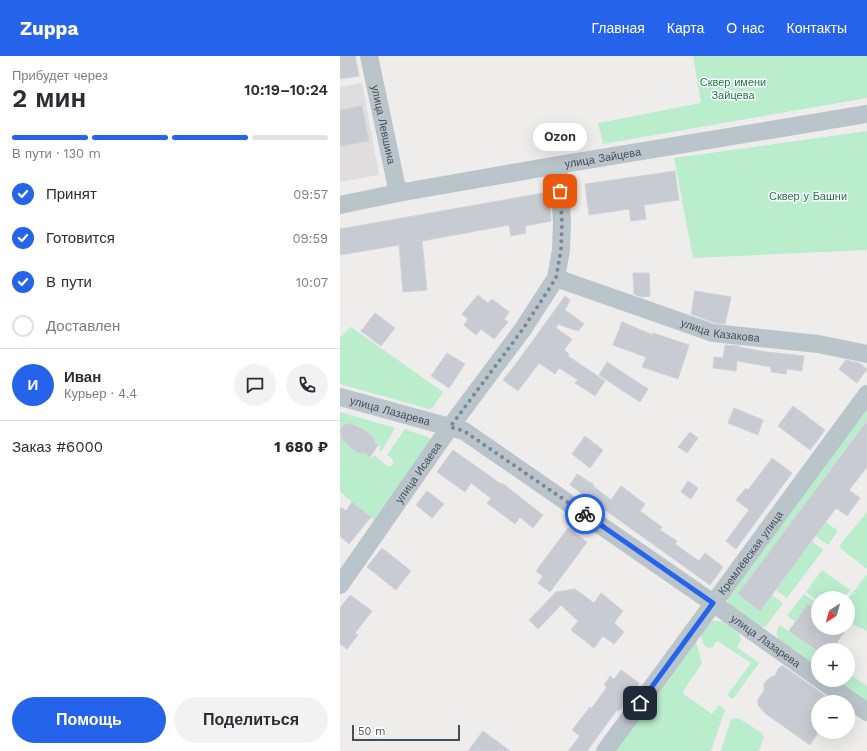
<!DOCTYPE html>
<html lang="ru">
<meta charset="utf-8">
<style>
body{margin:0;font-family:"Work Sans",sans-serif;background:#f2f2f3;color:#2b2b33;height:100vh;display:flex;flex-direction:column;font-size:15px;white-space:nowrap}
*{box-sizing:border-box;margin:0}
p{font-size:13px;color:#7c7c81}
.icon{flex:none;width:22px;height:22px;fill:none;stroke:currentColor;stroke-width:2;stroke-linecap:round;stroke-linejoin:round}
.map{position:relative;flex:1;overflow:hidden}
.details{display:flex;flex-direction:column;background:#fff;width:340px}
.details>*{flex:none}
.needle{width:26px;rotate:217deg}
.tools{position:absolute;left:471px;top:535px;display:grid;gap:8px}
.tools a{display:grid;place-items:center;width:44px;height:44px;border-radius:50%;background:#fff;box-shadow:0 4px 16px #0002;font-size:20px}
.scale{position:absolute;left:12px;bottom:10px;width:108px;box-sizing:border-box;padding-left:4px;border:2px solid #454f59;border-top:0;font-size:11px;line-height:14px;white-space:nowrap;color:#454f59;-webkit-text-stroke:3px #fff;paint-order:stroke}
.pin{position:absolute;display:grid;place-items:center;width:34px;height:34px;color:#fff;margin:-17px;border-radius:8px;box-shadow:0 2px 6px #0006}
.courier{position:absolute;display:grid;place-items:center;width:40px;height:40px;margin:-20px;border:3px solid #2563eb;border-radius:50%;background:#fff;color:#222;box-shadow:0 1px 5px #0007}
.bubble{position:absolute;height:28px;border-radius:14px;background:#fff;box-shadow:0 4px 16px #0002;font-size:13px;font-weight:600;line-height:28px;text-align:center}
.overview em{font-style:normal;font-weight:600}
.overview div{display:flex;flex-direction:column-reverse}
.overview{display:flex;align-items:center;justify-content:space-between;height:68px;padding:0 12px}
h1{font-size:26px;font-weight:600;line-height:30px}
.bar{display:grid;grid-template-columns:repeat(4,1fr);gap:6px 4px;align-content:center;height:48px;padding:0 12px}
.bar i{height:5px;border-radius:3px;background:#e1e1e2}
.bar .on{background:#2563eb}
.bar p{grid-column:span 4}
.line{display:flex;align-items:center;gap:10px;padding:0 12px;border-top:1px solid #e1e1e2}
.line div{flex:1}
.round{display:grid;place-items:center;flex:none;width:42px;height:42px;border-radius:21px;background:#f2f2f3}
ol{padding:0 12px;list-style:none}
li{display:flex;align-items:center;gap:12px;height:44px}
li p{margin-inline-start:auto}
li .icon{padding:4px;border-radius:50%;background:#2563eb;color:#fff;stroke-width:4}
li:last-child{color:#7c7c81}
li i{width:22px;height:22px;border:2px solid #e1e1e2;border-radius:50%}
.button{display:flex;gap:8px;margin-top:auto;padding:8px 12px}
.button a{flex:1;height:46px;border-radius:24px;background:#2563eb;color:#fff;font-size:16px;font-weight:600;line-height:46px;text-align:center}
.button a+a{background:#f2f2f3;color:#2b2b33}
header{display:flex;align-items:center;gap:24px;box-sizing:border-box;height:56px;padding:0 20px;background:#2563eb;color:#fff}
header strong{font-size:19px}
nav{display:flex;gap:22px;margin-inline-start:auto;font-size:14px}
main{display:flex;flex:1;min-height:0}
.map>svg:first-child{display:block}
</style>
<header>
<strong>Zuppa</strong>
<nav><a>Главная</a><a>Карта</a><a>О нас</a><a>Контакты</a></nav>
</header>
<main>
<section class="details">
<div class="overview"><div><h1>2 мин</h1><p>Прибудет через</p></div><em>10:19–10:24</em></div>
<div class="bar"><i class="on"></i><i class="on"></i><i class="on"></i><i></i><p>В пути · 130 m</p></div>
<ol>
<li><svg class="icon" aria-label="check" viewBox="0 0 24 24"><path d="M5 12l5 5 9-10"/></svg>Принят<p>09:57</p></li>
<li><svg class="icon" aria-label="check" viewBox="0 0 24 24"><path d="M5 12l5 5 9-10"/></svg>Готовится<p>09:59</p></li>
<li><svg class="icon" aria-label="check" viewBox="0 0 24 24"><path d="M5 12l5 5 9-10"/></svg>В пути<p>10:07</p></li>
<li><i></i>Доставлен</li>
</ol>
<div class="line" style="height:72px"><b class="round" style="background:#2563eb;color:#fff">И</b><div><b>Иван</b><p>Курьер · 4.4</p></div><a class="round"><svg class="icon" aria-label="chat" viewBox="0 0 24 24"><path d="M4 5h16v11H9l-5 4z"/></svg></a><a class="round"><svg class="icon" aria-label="phone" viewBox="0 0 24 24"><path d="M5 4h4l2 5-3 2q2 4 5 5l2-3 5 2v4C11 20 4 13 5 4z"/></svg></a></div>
<div class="line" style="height:52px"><div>Заказ #6000</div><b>1 680 ₽</b></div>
<div class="button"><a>Помощь</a><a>Поделиться</a></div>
</section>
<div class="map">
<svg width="527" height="695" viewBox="0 0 527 695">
<rect width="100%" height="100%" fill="#efecec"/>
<!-- education -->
<path fill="#e0ddde" d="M22 27 39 119 0 126V31Z"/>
<!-- green -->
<g fill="#b9edcc">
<path d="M353 0H527V42L263 88 258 67 361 47Z"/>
<path d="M527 75V194L353 202 334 102Z"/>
<path d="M11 271 103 336 93 351 89 353 0 328V282Z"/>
<path d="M527 349V364L398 538 420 554 432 539 443 547 426 570 423 571 416 570 388 548 387 543Z"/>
<path d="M0 356 55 372 41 396 39 394 41 391 35 387C33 378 19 368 10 367 8 367 6 368 4 369L0 374 2 384 12 393 19 397H25L31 402 34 399 48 411 51 410 53 407 52 402 47 399 65 373 90 382 91 389 38 467 12 446 0 435Z"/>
<path d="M527 456V513L501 493 500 489Z"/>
<path d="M486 466 498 475 488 489 475 480Z"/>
<path d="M472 485 483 494 447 542 436 534Z"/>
<path d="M482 514 510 534 503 542H478V545L466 536Z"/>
<path d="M527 518V575L508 566V543Z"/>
<path d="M464 538 478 548V555L468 548 455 566 447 560Z"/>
<path d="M370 565H382L384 566 399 577 401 584 397 591 419 607 393 643 387 639 411 607 377 585 373 591 368 592C362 588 361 583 361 576Z"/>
<path d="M440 569 478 596V613L438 584C436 577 436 574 440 569Z"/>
<path d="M356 586 362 607 342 637 372 658 379 649 385 654 371 695H274Z"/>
<path d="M508 617 527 630V646L494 624H508Z"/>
<path d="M398 662 422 677 424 681 419 695H381L391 663Z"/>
</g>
<!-- building -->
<g fill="#c8cbd1" stroke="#d0d2d8">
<path d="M0 0H15L19 20 0 23Z"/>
<path d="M22 50 29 85 0 90V54Z"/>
<path d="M335 115 339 144 304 149 306 163 291 165 289 153 249 159 245 128Z"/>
<path d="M209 136 211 165 185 170 186 177 171 180 169 169 82 185 87 234 63 236 59 189 0 199V173Z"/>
<path d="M293 217H309L310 240 301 241 294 238Z"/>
<path d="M355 235 391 241 385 268 375 267 351 258Z"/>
<path d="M138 239 148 247 152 243 169 256 164 263 168 266 154 283 141 273 136 279 124 269 128 263 122 258Z"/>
<path d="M225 240 230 244 225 254 244 268 238 275 218 268 216 272 232 283 224 294 229 298 228 300 265 325 255 340 235 327 238 324 219 312 215 318 199 307 178 335 163 324 178 305Z"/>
<path d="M35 257 55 272 41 290 21 275Z"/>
<path d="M282 266 313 279V277L349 289 338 323 302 311 306 301 273 289Z"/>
<path d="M385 289 399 290V291L426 296 464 300 462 315 447 313 446 318 431 316V311L397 305 396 315 373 312 374 301 383 302Z"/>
<path d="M107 297 125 308 109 332 91 320Z"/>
<path d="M506 304 519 307 527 313 517 327 499 313Z"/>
<path d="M267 306 308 333 300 346 259 319Z"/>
<path d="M453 350 485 374 470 394 438 370Z"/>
<path d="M394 352 423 364 418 379 388 367Z"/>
<path d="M527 365V411L509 434 520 442 507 460 496 452 420 555 398 538Z"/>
<path d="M10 367 23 373 30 378 34 383 35 387 38 389 30 401 25 397H19L12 393 2 384 0 374 4 369Z"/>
<path d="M350 376 358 382 347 397 338 391Z"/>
<path d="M245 380 263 394 250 412 232 398Z"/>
<path d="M113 394 161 428 162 427 203 459 193 472 180 461 175 468 147 447 151 442 131 427 125 436 97 416Z"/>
<path d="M432 402 452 417 396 493 386 485 409 454 396 444 406 432 408 434Z"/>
<path d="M237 418 254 429 253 430 271 444 281 430 305 448 300 455 322 471 320 474 337 485 335 488 359 505 365 497 383 511 370 529 230 429Z"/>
<path d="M348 425 358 432 351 443 341 436Z"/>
<path d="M87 435 104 448 92 462 76 449Z"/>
<path d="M12 446 31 461 9 488 0 480V451L6 455Z"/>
<path d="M228 472 247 486 210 536 198 527 203 520 196 515Z"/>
<path d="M42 492 71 515 56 534 27 511Z"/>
<path d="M235 533 254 547 261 537 283 555 274 567 284 576 274 588 263 580 254 592 231 574 238 565 221 549 198 573 189 564 216 536Z"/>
<path d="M10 539 32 555 15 577 18 579 7 593 0 588V552Z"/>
<path d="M468 548 478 555V572H507L492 594H476L449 575Z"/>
<path d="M442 610H443L494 646H478V677L470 689 426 658 418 649V643L424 635V628L426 625 431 621 435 620 438 613Z"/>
<path d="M281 614 299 627 279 655 277 654 247 695H228L240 680 232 674 250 651 251 653 267 631 264 629 270 620 274 623Z"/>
<path d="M143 675 170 695H128Z"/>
</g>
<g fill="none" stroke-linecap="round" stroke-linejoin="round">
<!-- minor -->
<g stroke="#bac4cb" stroke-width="18">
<path id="s1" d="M29 0 58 137"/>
<path id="s2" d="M0 149 58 137 218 109 527 58"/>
<path id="s3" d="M216 222 373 277 478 288 527 298"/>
<path id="s4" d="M0 341 124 375 373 547 423 583 478 622"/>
<path id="s5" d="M0 529 110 371 183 273 216 222 221 194 222 166 218 109"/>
<path d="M481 624 527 656"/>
<path id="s6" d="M265 695 527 338"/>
</g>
</g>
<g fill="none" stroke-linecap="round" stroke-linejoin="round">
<!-- done -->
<path stroke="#80868c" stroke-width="4" stroke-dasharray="0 7.2" d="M220 135 222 166 221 194 216 222 183 273 110 371 124 375 245 458"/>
<!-- route -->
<path stroke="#2563eb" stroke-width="5" d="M245 458 373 547 300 647"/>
</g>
<g text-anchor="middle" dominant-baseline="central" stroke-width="3" stroke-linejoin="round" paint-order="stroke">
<!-- park labels -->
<g font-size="11" fill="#187746" stroke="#fff">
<text x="393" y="26">Сквер имени<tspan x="393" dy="13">Зайцева</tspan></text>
<text x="468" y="140">Сквер у Башни</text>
</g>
<!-- street labels -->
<g font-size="11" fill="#454f59" stroke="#fff">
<text stroke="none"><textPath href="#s1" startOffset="70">улица Левшина</textPath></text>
<text stroke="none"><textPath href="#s2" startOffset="267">улица Зайцева</textPath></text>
<text stroke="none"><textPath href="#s3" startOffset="173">улица Казакова</textPath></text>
<text stroke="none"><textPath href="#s4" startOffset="52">улица Лазарева</textPath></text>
<text stroke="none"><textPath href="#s5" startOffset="137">улица Исаева</textPath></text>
<text stroke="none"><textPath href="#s6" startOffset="246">Кремлёвская улица</textPath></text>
<text stroke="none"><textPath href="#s4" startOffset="496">улица Лазарева</textPath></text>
</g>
</g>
</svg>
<div class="tools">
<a><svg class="needle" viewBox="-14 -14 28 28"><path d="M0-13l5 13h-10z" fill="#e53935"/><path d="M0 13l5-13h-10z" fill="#7c7c81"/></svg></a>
<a>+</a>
<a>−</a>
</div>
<div class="scale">50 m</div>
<div class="pin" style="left:220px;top:135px;background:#ea580c"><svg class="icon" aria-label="bag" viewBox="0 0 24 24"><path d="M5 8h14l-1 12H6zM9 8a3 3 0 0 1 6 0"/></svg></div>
<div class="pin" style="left:300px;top:647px;background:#1f2937"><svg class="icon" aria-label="home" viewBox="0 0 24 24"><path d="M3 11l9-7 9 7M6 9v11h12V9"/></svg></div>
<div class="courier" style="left:245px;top:458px"><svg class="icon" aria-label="bike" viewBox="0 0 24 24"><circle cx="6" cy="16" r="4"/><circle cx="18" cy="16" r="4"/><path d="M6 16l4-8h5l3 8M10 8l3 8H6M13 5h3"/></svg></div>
<div class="bubble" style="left:193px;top:67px;width:54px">Ozon</div>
</div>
</main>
